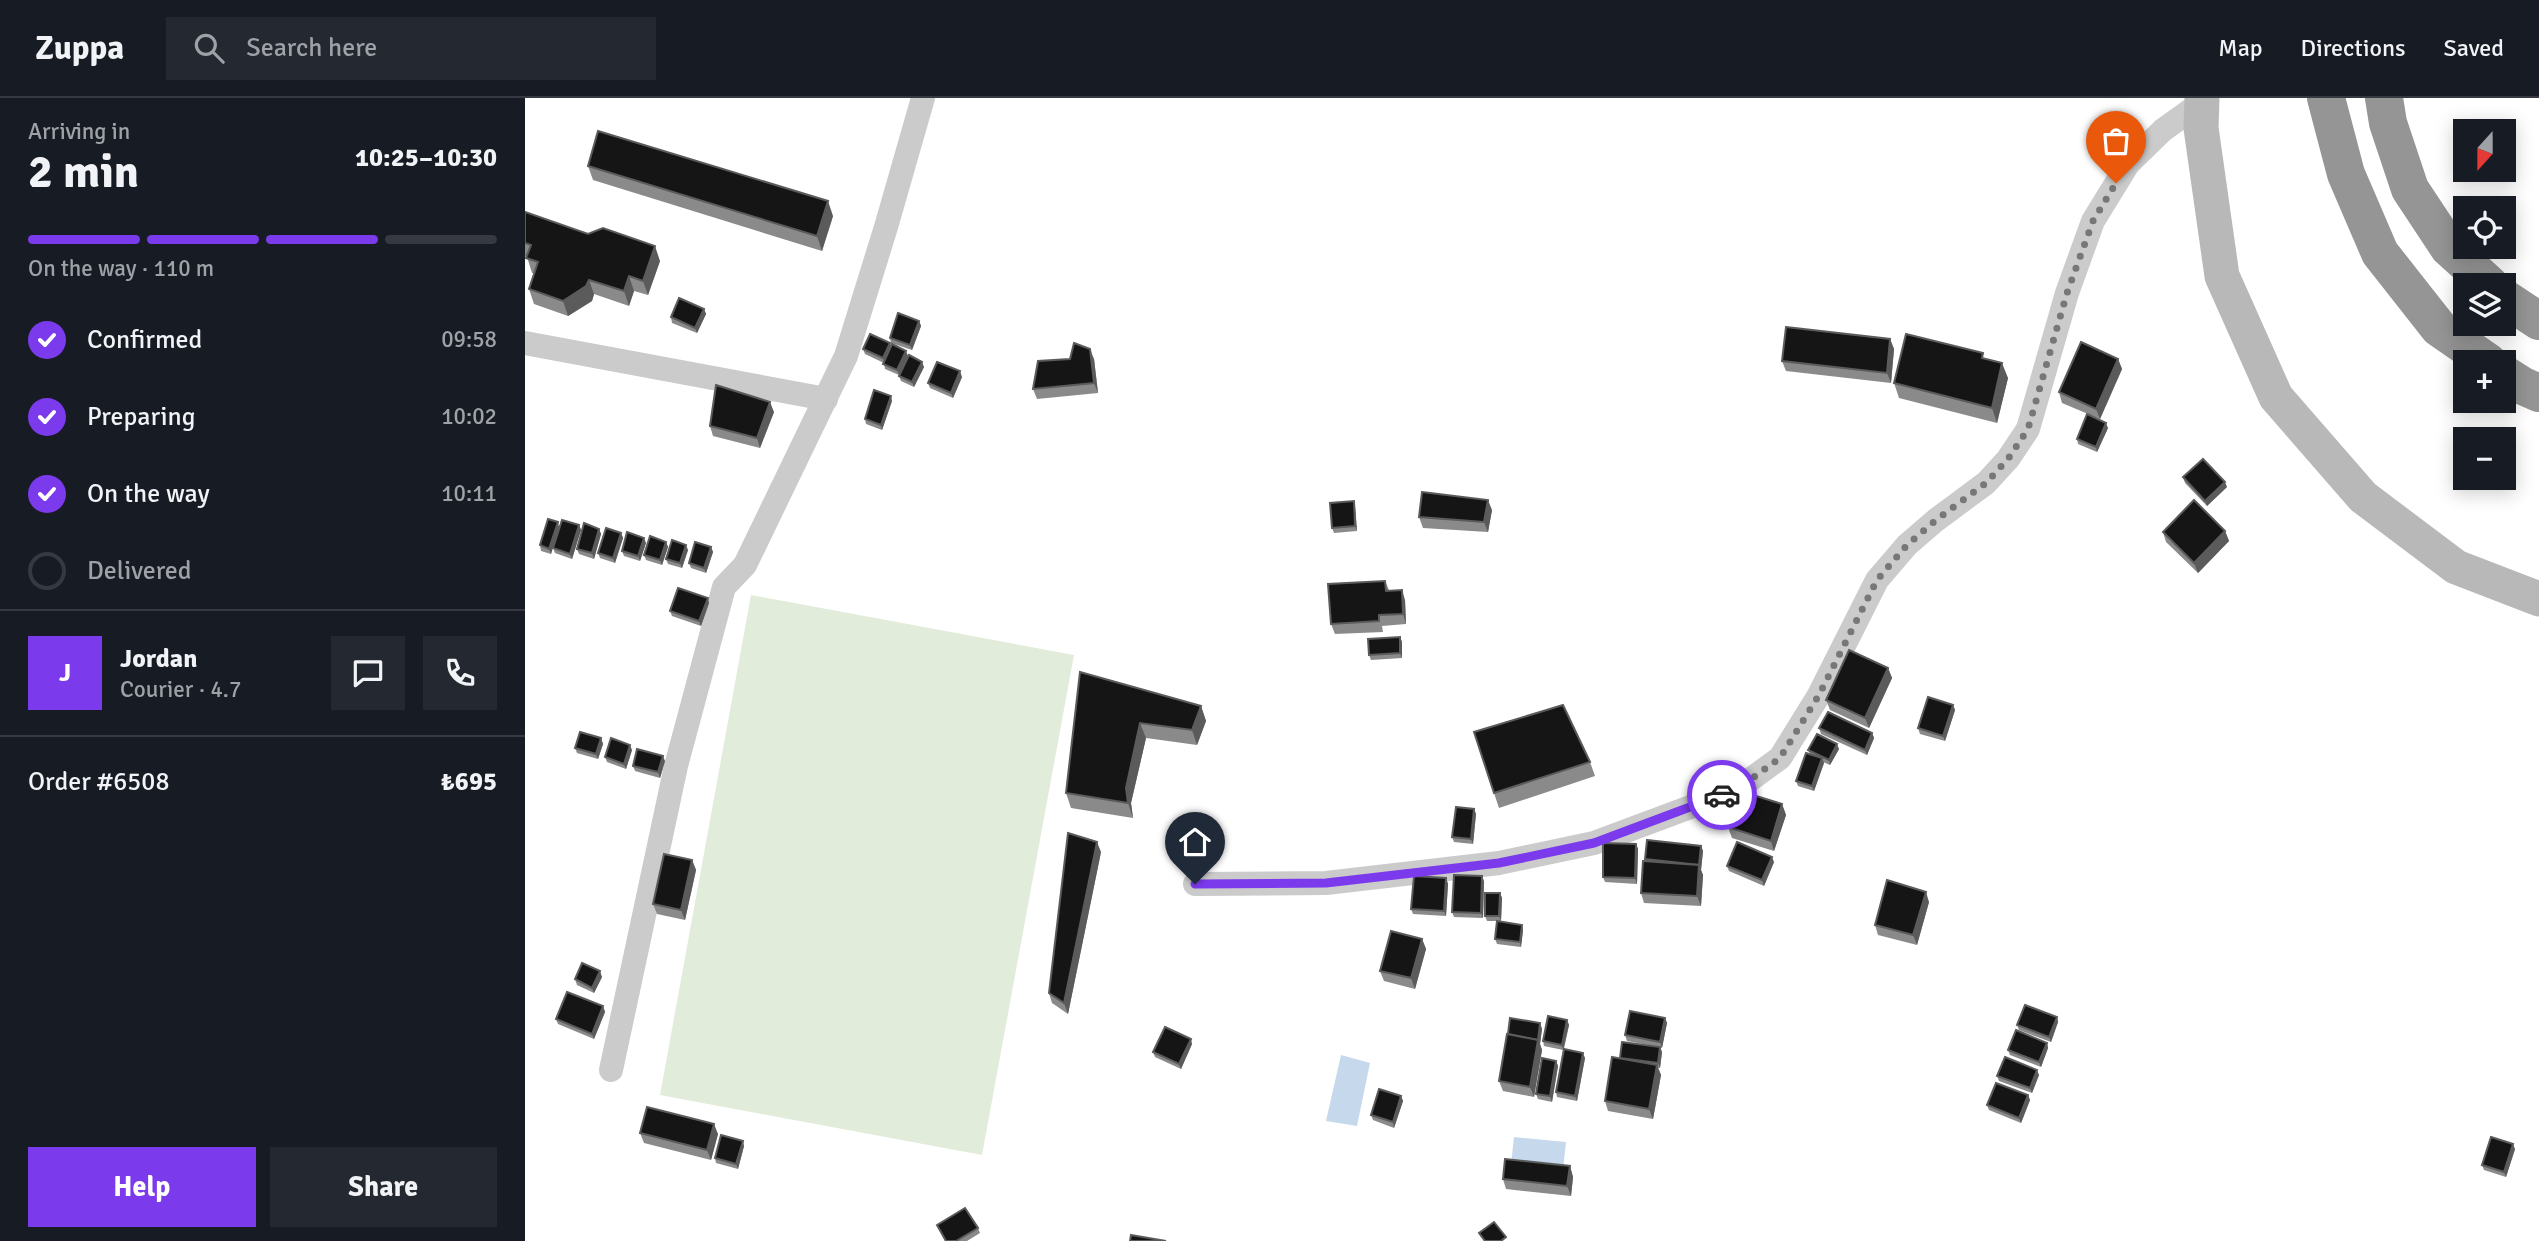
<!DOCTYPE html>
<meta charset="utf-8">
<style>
body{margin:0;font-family:Signika,sans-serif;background:#242831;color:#f1f3f6;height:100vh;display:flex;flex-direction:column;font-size:26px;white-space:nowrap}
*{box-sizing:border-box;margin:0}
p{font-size:23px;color:#9ea1a6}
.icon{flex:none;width:38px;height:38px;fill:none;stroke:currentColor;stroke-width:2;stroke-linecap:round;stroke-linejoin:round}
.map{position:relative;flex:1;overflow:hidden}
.sheet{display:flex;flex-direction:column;background:#171b24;width:525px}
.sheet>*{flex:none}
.needle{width:46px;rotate:201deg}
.controls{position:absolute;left:1928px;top:21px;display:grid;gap:14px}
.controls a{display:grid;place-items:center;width:63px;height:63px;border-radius:0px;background:#171b24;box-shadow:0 4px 18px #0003;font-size:35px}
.pin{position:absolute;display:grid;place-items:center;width:60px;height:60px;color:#fff;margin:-72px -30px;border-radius:50% 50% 50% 0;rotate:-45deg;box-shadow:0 0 7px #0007}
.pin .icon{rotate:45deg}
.courier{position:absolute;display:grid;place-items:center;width:70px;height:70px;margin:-35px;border:5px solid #7c3aed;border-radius:50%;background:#fff;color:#222;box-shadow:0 2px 9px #0007}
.overview em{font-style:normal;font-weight:700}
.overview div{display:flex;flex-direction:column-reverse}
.overview{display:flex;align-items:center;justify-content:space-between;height:119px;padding:0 28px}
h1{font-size:46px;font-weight:700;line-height:52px}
.bar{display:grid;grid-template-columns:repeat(4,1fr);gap:10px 7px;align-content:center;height:84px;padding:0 28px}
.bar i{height:9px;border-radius:5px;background:#363941}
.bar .active{background:#7c3aed}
.bar p{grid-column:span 4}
.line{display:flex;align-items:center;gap:18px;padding:0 28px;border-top:2px solid #363941}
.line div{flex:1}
.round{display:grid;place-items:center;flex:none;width:74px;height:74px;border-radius:0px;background:#242831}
ol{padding:0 28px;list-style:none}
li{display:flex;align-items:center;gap:21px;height:77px}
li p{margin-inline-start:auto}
li .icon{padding:7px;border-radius:50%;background:#7c3aed;color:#fff;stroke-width:4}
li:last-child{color:#9ea1a6}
li i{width:38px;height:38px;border:4px solid #363941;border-radius:50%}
.action{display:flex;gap:14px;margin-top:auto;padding:14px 28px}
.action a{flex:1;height:80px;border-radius:0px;background:#7c3aed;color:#fff;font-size:28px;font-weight:700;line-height:80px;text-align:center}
.action a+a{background:#242831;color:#f1f3f6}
header{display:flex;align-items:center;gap:42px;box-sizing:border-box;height:98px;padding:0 35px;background:#171b24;border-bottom:2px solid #363941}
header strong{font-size:33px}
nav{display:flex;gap:38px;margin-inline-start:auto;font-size:24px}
.search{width:490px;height:63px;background:#242831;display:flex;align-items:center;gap:18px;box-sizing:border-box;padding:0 24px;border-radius:0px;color:#9ea1a6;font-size:26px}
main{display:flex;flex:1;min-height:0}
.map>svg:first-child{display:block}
</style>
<header>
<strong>Zuppa</strong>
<div class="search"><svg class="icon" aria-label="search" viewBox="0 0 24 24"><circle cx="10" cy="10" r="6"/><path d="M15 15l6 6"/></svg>Search here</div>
<nav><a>Map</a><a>Directions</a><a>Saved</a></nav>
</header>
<main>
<section class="sheet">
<div class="overview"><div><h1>2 min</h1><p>Arriving in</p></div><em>10:25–10:30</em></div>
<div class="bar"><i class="active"></i><i class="active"></i><i class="active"></i><i></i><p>On the way · 110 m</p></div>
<ol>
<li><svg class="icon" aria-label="check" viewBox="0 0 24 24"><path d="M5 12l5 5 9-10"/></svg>Confirmed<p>09:58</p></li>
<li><svg class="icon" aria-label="check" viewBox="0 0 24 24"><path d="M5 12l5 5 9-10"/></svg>Preparing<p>10:02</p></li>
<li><svg class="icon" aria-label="check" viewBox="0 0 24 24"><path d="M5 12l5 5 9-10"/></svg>On the way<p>10:11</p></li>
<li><i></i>Delivered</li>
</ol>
<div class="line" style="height:126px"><b class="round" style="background:#7c3aed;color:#fff">J</b><div><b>Jordan</b><p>Courier · 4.7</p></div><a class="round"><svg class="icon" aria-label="chat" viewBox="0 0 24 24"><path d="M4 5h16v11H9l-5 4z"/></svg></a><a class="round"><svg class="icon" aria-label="phone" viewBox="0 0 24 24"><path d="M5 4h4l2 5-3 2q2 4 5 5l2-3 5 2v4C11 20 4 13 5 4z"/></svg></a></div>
<div class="line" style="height:91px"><div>Order #6508</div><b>₺695</b></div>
<div class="action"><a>Help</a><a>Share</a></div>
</section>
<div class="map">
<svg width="2014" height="1143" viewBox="0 0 2014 1143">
<rect width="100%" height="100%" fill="#fff"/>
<!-- green -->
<path fill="#e2ecda" d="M226 497 549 557 457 1057 135 997Z"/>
<!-- water -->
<g fill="#c6d9ec">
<path d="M816 957 845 965 832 1028 801 1023Z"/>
<path d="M989 1039 1041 1044 1038 1072 986 1066Z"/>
</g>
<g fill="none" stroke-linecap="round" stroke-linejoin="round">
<!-- minor -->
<g stroke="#cbcbcb" stroke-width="24">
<path d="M0 245 301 301"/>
<path d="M670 786 801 785 974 765 1069 745 1211 692 1255 660 1294 597 1352 482 1382 447 1411 422 1461 385 1483 361 1503 331 1542 195 1568 123 1603 66 1638 32 1677 4"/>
<path d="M86 972 151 668 199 489 220 467 321 258 361 129 398 0"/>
</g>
<!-- secondary -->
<path stroke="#b8b8b8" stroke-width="35" d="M1677 0 1676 30 1697 178 1751 299 1838 399 1931 469 2014 501"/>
<!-- motorway -->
<g stroke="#959595" stroke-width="38">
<path d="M1801 0 1821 76 1855 155 1914 230 1963 264"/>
<path d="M1859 0 1863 25 1885 91 1924 150 1965 187"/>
<path d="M1979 200 2014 223"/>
<path d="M1979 276 1998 288 2014 295"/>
</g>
</g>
<!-- wall -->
<g fill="#8a8a8a">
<path d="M63 68 308 118 297 153 68 82Z"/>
<path d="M0 114 135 163 123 197 109 193 104 208 69 196 67 203 43 218 9 206 4 191 9 175H7L2 159 0 158Z"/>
<path d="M179 211 181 216 172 235 147 225 146 219Z"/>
<path d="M394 223 396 228 387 252 366 245 365 240Z"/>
<path d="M1365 241 1369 251 1366 285 1261 273 1257 263Z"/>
<path d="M366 249 383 258 374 277 360 271 359 265 340 256 338 251Z"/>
<path d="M545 261H569L573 295 512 301 508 291Z"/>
<path d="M1460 261 1483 280 1472 325 1374 300 1369 285Z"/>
<path d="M1593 261 1597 271 1575 321 1537 305 1534 294Z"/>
<path d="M399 269 389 289 376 283 374 278Z"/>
<path d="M437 279 428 300 405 290 403 285Z"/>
<path d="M367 303 357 332 341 326 340 321Z"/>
<path d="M249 314 235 350 188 338 185 328Z"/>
<path d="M1583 330 1572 354 1553 346 1552 341Z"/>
<path d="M1658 379 1702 389 1682 408 1660 385Z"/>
<path d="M829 403 830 408 832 433 809 435 807 430Z"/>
<path d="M967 412 963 434 898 430 894 419Z"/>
<path d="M54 427 56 432 47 461 30 455 28 450Z"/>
<path d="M34 429 26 456 16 453 15 447Z"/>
<path d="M74 431 76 436 69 461 54 456 52 451Z"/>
<path d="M1700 433 1704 443 1673 475 1641 444 1638 434Z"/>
<path d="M96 435 98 440 90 465 75 460 73 455Z"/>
<path d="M141 444 143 449 137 467 121 462 119 457Z"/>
<path d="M121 445 115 463 99 458 97 453Z"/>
<path d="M186 449 188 454 181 475 166 470 164 465Z"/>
<path d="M163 452 157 470 143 466 141 461Z"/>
<path d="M860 483 864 492 880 502 881 526 857 528 858 534 810 536 806 526Z"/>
<path d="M184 505 176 528 147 518 145 513Z"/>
<path d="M875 539 877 544V560L846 562 844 557Z"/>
<path d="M1363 570 1367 580 1344 630 1305 612 1301 602Z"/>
<path d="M555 574 676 608 681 623 672 647 621 640 606 705 608 720 546 710 541 695Z"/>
<path d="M1428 607 1430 612 1420 643 1395 636 1393 630Z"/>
<path d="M1294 630 1347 635 1349 640 1342 657 1296 636Z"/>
<path d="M76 640 78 646 73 661 52 655 50 650Z"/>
<path d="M1314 651 1305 667 1298 664 1299 665 1289 693 1273 688 1271 683 1285 656 1283 652Z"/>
<path d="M107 652 101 671 82 664 80 659Z"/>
<path d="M140 663 135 680 110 673 108 668Z"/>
<path d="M1065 664 1070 678 974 710 969 695Z"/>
<path d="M1257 706 1261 717 1249 753 1207 740 1203 729Z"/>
<path d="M949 711 951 716 948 746 929 744 927 739Z"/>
<path d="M1111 746 1113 751 1112 786 1080 784 1078 779Z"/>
<path d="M1176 748 1178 753 1176 772 1178 777 1176 808 1119 805 1116 795 1121 763 1120 761Z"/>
<path d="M576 754 543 916 527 905 524 895Z"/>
<path d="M167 762 171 772 160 822 132 816 128 806Z"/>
<path d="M1249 764 1239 788 1204 773 1202 768Z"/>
<path d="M921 780 923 786 921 818 888 816 886 811Z"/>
<path d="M959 783 958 820 929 819 927 814Z"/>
<path d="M975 795 977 800 976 823 998 832 996 849 972 846 970 841 972 823H962L960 818Z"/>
<path d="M1404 804 1392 847 1353 837 1350 827Z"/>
<path d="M897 841 901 851 890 891 859 883 855 873Z"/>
<path d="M77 879 69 895 52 887 50 881Z"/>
<path d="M78 908 80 914 69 941 33 926 31 921Z"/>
<path d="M1532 919 1533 924 1526 944 1494 932 1492 927Z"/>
<path d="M1140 920 1142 925 1137 950 1135 949 1137 954 1135 970H1133L1136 977 1128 1021 1083 1013 1080 1003 1095 961 1134 949 1102 943 1100 937Z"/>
<path d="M1042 922 1044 927 1039 951 1060 960 1052 1003 1032 999 1031 994 1038 952 1019 948 1018 943Z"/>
<path d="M1015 925 1017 931 1015 946 1017 952 1009 999 978 993 974 983Z"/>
<path d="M1522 945 1523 950 1516 969 1485 957 1483 952Z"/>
<path d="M667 946 656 971 630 959 628 954Z"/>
<path d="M1031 963 1033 968 1027 1004 1013 1001 1011 996Z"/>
<path d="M1514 977 1507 995 1474 983 1472 978Z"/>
<path d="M1503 997 1505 1002 1496 1025 1464 1012 1462 1007Z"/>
<path d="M876 998 878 1003 869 1030 848 1022 846 1017Z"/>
<path d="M115 1035 193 1036 186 1062 119 1045Z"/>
<path d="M219 1048 213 1071 191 1065 190 1060Z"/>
<path d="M1990 1051 1981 1079 1959 1072 1957 1067Z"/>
<path d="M1045 1068 1048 1079 1046 1098 981 1091 978 1081Z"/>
<path d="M412 1127 453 1130 455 1135 442 1143H420Z"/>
</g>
<!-- shaded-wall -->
<g fill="#5b5b5b">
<path d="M303 103 308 118 297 153 292 138Z"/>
<path d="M130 148 135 163 123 197 118 183Z"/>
<path d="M104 178 109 193 104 208 99 193Z"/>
<path d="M64 182 69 196 67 203 43 218 38 203Z"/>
<path d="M179 211 181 216 172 235 170 230Z"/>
<path d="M394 223 396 228 387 252 385 247Z"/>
<path d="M1365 241 1369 251 1366 285 1362 275Z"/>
<path d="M365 245 367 251 360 265 358 260Z"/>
<path d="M565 251 569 261 573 295 569 285Z"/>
<path d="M381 253 383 258 374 277 372 272Z"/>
<path d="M1593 261 1597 271 1575 321 1571 311Z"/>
<path d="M397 264 399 269 389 289 387 284Z"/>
<path d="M1477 265 1483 280 1472 325 1467 310Z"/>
<path d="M435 273 437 279 428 300 426 295Z"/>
<path d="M366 298 367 303 357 332 356 327Z"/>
<path d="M245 304 249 314 235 350 232 340Z"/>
<path d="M1581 325 1583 330 1572 354 1571 349Z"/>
<path d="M1700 384 1702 389 1682 408 1680 403Z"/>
<path d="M963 402 967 412 963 434 959 424Z"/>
<path d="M829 403 830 408 832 433 830 428Z"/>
<path d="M33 424 34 429 26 456 24 451Z"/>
<path d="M54 427 56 432 47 461 45 456Z"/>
<path d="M74 431 76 436 69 461 67 455Z"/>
<path d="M1700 433 1704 443 1673 475 1669 465Z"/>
<path d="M96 435 98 440 90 465 88 460Z"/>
<path d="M119 440 121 445 115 463 113 458Z"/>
<path d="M141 444 143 449 137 467 135 462Z"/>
<path d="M161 447 163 452 157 470 155 465Z"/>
<path d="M186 449 188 454 181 475 179 470Z"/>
<path d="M877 492 880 502 881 526 878 516Z"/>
<path d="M183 500 184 505 176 528 174 523Z"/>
<path d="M875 539 877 544V560L875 555Z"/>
<path d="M1363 570 1367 580 1344 630 1340 620Z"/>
<path d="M1428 607 1430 612 1420 643 1418 638Z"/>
<path d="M676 608 681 623 672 647 667 632Z"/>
<path d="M615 625 621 640 606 705 608 720 603 705 601 690Z"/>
<path d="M1347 635 1349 640 1342 657 1340 652Z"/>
<path d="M76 640 78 646 73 661 71 656Z"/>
<path d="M1312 646 1314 651 1305 667 1304 662Z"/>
<path d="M105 647 107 652 101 671 99 666Z"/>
<path d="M138 658 140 663 135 680 133 674Z"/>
<path d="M1297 660 1299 665 1289 693 1287 688Z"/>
<path d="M1257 706 1261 717 1249 753 1246 743Z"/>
<path d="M949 711 951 716 948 746 946 741Z"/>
<path d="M572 744 576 754 543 916 539 905Z"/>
<path d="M1111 746 1113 751 1112 786 1110 780Z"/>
<path d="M1176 748 1178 753 1176 772 1178 777 1176 808 1172 798Z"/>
<path d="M1247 759 1249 764 1239 788 1237 782Z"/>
<path d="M167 762 171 772 160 822 156 812Z"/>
<path d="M957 778 959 783 958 820 956 815Z"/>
<path d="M921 780 923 786 921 818 919 813Z"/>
<path d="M1401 794 1404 804 1392 847 1388 837Z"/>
<path d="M975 795 977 800 976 823 974 818Z"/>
<path d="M997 827 998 832 996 849 995 844Z"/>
<path d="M897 841 901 851 890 891 886 880Z"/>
<path d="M75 873 77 879 69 895 67 890Z"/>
<path d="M78 908 80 914 69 941 67 936Z"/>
<path d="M1532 919 1533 924 1526 944 1524 939Z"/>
<path d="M1140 920 1142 925 1137 950 1135 944Z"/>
<path d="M1042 922 1044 927 1038 952 1037 947Z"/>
<path d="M1015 925 1017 931 1015 946 1017 952 1009 999 1005 989Z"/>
<path d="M666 941 667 946 656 971 654 966Z"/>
<path d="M1522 945 1523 950 1516 969 1514 964Z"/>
<path d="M1135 949 1137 954 1135 970 1133 965Z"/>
<path d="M1058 955 1060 960 1052 1003 1050 998Z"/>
<path d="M1031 963 1033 968 1027 1004 1025 998Z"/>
<path d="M1132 967 1136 977 1128 1021 1124 1011Z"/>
<path d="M1512 972 1514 977 1507 995 1505 990Z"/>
<path d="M1503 997 1505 1002 1496 1025 1494 1020Z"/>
<path d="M876 998 878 1003 869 1030 868 1024Z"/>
<path d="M189 1026 193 1036 186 1062 182 1052Z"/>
<path d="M218 1043 219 1048 213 1071 211 1066Z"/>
<path d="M1988 1046 1990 1051 1981 1079 1979 1074Z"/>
<path d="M1045 1068 1048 1079 1046 1098 1042 1088Z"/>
</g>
<!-- building -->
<g fill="#151515" stroke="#5b5b5b" stroke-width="2">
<path d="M73 33 303 103 292 138 63 68Z"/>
<path d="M0 114 63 136 78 130 130 148 118 183 104 178 99 193 64 182 61 188 38 203 4 191 13 164 1 160 6 147 0 145Z"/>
<path d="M154 200 179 211 170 230 146 219Z"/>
<path d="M373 215 394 223 385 247 365 240Z"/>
<path d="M1261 229 1365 241 1362 275 1257 263Z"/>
<path d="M345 236 365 245 358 260 338 251Z"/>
<path d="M1381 236 1458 255 1457 260 1477 265 1467 310 1369 285Z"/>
<path d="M1556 244 1593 261 1571 311 1534 294Z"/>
<path d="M549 245 565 251 569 285 508 291 513 263 545 261Z"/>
<path d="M367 246 381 253 372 272 358 266Z"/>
<path d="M384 257 397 264 387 284 374 278Z"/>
<path d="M412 264 435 273 426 295 403 285Z"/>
<path d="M191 287 245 304 232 340 185 328Z"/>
<path d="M349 292 366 298 356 327 340 321Z"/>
<path d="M1562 316 1581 325 1571 349 1552 341Z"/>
<path d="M1678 361 1700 384 1680 403 1658 379Z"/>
<path d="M897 394 963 402 959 424 894 419Z"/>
<path d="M1669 402 1700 433 1669 465 1638 434Z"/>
<path d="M829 403 830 428 807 430 805 405Z"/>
<path d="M23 421 33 424 24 451 15 447Z"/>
<path d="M37 422 54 427 45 456 28 450Z"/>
<path d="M59 425 74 431 67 455 52 451Z"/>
<path d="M81 430 96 435 88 460 73 455Z"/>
<path d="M102 434 119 440 113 458 97 453Z"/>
<path d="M125 438 141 444 135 462 119 457Z"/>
<path d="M147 442 161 447 155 465 141 461Z"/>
<path d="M170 444 186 449 179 470 164 465Z"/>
<path d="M860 483 861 493 877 492 878 516 854 517V523L806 526 803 486Z"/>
<path d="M153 490 183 500 174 523 145 513Z"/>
<path d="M875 539V555L844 557 843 541Z"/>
<path d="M1324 552 1363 570 1340 620 1301 602Z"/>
<path d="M555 574 676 608 667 632 615 625 601 690 603 705 541 695Z"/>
<path d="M1403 599 1428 607 1418 638 1393 630Z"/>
<path d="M1038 607 1065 664 969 695 949 634Z"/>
<path d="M1303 614 1347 635 1340 652 1294 630Z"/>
<path d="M55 634 76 640 71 656 50 650Z"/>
<path d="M1292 636 1312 646 1304 662 1283 652Z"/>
<path d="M86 640 105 647 99 666 80 659Z"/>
<path d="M112 651 138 658 133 674 108 668Z"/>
<path d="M1281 655 1297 660 1287 688 1271 683Z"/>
<path d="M1215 693 1257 706 1246 743 1203 729Z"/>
<path d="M931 709 949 711 946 741 927 739Z"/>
<path d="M543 735 572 744 539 905 524 895Z"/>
<path d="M1122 742 1176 748 1174 767 1120 761Z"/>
<path d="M1212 744 1247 759 1237 782 1202 768Z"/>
<path d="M1078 745 1111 746 1110 780 1078 779Z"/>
<path d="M139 756 167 762 156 812 128 806Z"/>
<path d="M1118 763 1174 767 1172 798 1116 795Z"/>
<path d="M929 777 957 778 956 815 927 814Z"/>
<path d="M889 778 921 780 919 813 886 811Z"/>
<path d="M1362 782 1401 794 1388 837 1350 827Z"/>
<path d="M960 795H975L974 818H960Z"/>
<path d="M972 823 997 827 995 844 970 841Z"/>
<path d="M866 833 897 841 886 880 855 873Z"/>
<path d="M57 865 75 873 67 890 50 881Z"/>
<path d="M42 894 78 908 67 936 31 921Z"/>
<path d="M1500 907 1532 919 1524 939 1492 927Z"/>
<path d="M1105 913 1140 920 1135 944 1100 937Z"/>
<path d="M1023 918 1042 922 1037 947 1018 943Z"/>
<path d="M985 920 1015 925 1013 942 983 936Z"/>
<path d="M640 929 666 941 654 966 628 954Z"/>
<path d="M1491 932 1522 945 1514 964 1483 952Z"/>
<path d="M982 936 1013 942 1005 989 974 983Z"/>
<path d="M1097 944 1135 949 1133 965 1095 960Z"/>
<path d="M1039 951 1058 955 1050 998 1031 994Z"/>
<path d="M1087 959 1132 967 1124 1011 1080 1003Z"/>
<path d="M1480 959 1512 972 1505 990 1472 978Z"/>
<path d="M1017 960 1031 963 1025 998 1011 996Z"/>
<path d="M1471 985 1503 997 1494 1020 1462 1007Z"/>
<path d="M854 991 876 998 868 1024 846 1017Z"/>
<path d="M122 1009 189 1026 182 1052 115 1035Z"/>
<path d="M196 1037 218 1043 211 1066 190 1060Z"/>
<path d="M1966 1039 1988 1046 1979 1074 1957 1067Z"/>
<path d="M980 1061 1045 1068 1042 1088 978 1081Z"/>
<path d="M440 1110 453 1130 431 1143H421L412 1127Z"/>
<path d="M969 1124 981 1139 976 1143H960L954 1135Z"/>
<path d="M606 1137 641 1143H605Z"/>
</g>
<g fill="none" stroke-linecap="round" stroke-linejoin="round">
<!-- done -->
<path stroke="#777" stroke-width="7" stroke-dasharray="0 12.6" d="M1197 697 1211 692 1255 660 1294 597 1352 482 1382 447 1411 422 1461 385 1483 361 1503 331 1542 195 1568 123 1591 85"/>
<!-- route -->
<path stroke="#7c3aed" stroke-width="9" d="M670 786 801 785 974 765 1069 745 1197 697"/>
</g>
</svg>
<div class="controls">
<a><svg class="needle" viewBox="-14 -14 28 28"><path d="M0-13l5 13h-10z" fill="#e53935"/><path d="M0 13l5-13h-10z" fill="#9ea1a6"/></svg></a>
<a><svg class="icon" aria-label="locate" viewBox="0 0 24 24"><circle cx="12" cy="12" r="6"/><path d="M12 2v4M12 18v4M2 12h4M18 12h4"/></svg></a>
<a><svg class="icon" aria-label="layers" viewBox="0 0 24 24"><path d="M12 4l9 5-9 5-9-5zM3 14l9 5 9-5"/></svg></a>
<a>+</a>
<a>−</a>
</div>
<div class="pin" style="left:1591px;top:85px;background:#ea580c"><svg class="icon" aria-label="bag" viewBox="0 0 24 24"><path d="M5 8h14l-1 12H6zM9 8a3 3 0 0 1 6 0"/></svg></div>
<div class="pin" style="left:670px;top:786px;background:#1f2937"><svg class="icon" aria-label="home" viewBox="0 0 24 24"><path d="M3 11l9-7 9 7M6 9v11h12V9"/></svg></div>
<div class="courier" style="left:1197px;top:697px"><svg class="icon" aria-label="car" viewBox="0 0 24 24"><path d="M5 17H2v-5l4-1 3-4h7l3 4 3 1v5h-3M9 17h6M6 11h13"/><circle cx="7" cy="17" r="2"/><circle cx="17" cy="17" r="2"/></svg></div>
</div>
</main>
